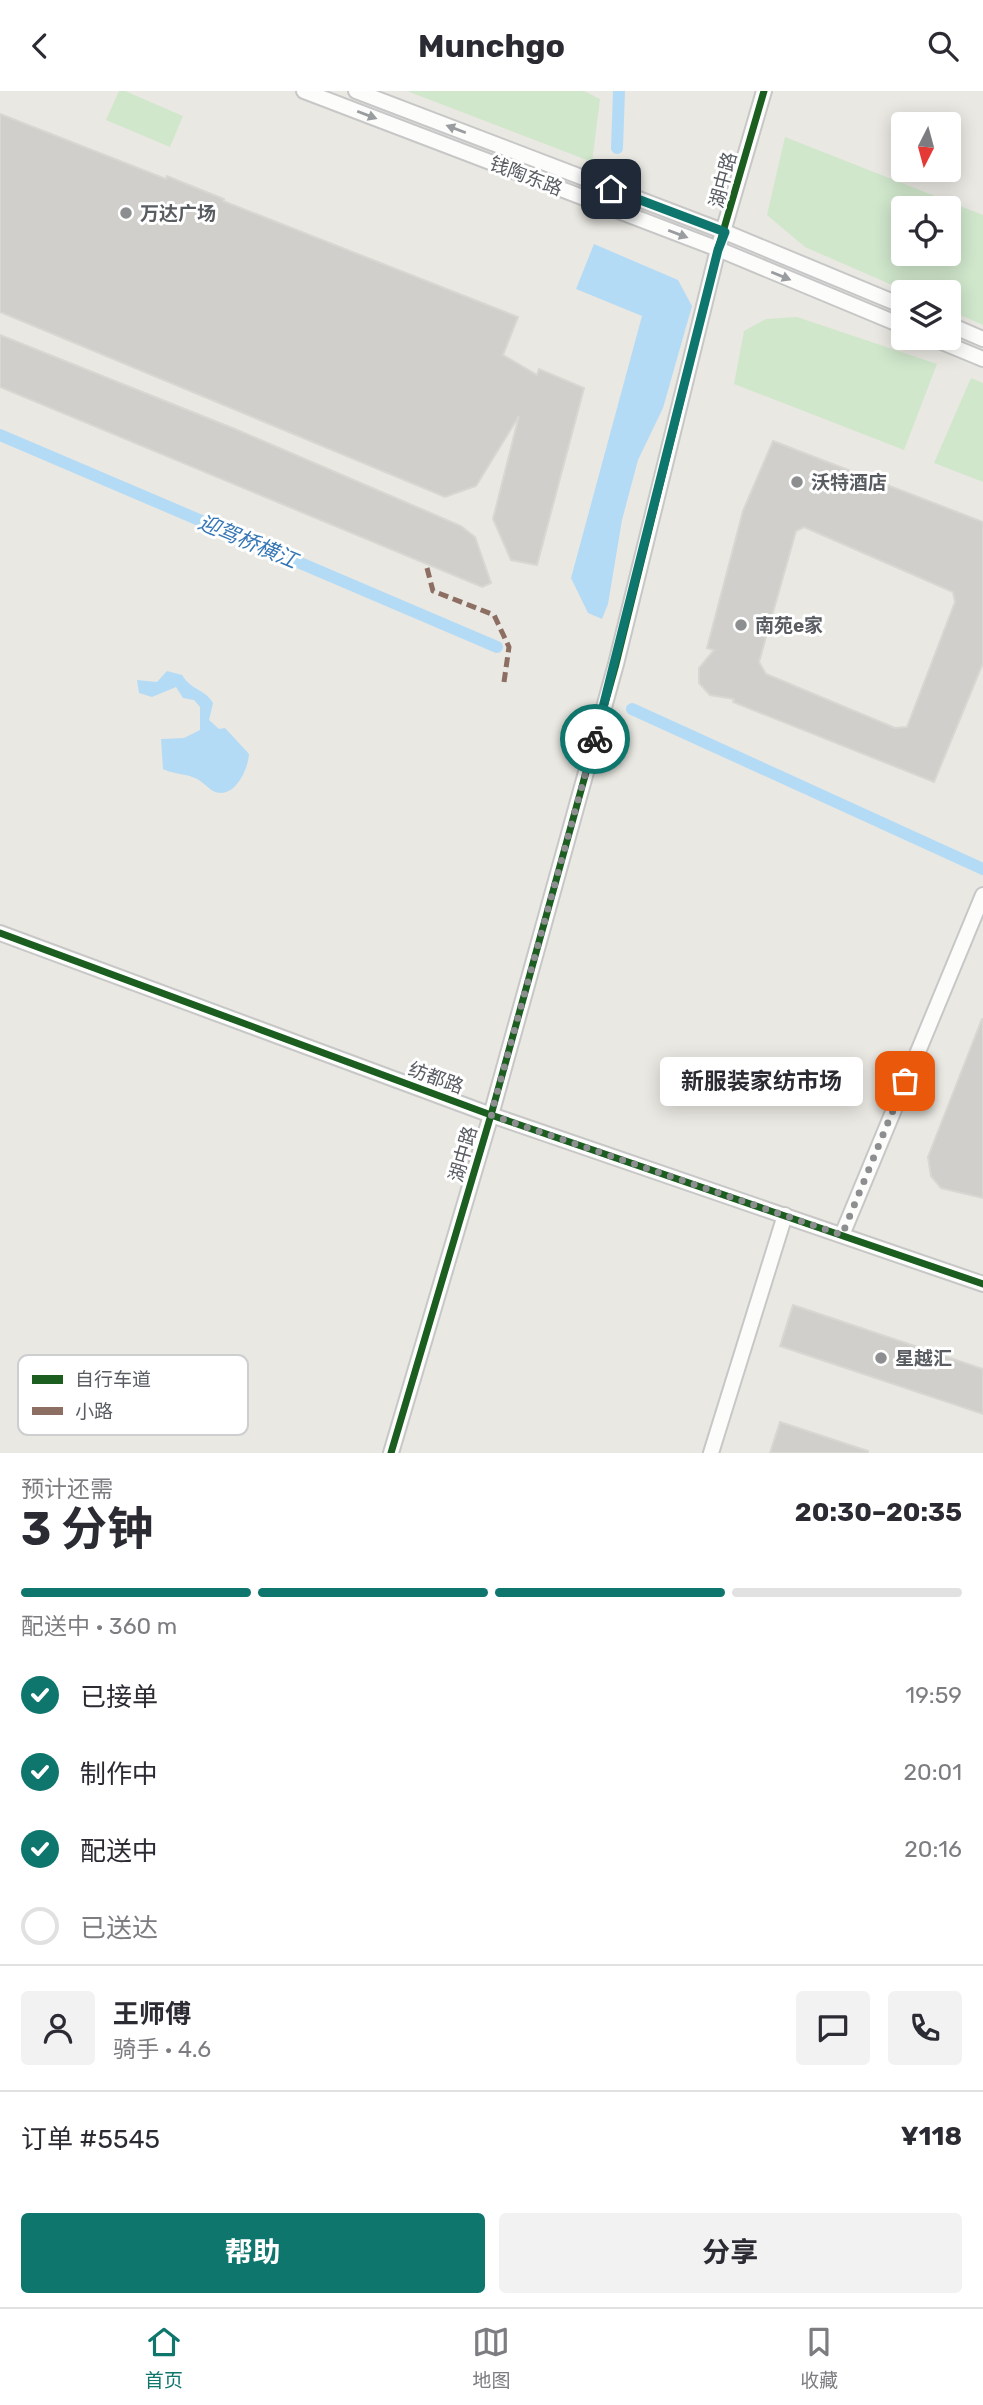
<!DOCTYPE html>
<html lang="zh">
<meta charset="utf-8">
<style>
body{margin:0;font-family:Rubik,"Noto Sans SC",sans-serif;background:#f2f2f3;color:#2b2b33;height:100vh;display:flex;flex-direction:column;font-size:26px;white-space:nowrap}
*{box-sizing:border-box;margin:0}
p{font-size:23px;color:#7c7c81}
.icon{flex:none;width:38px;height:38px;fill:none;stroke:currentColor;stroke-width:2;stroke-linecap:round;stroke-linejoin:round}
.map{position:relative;height:1362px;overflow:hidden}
.side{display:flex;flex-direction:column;background:#fff;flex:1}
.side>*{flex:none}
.needle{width:46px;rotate:186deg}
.buttons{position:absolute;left:891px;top:21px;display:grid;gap:14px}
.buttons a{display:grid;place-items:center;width:70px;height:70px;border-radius:7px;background:#fff;box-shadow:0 4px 18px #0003;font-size:35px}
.pin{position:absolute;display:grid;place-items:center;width:60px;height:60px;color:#fff;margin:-30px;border-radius:14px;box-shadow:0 4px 10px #0006}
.courier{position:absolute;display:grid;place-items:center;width:70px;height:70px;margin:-35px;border:5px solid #0f766e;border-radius:50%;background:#fff;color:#222;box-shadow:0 2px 9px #0007}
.bubble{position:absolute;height:49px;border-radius:7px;background:#fff;box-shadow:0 4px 18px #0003;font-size:23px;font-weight:700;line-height:49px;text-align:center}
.head em{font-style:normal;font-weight:700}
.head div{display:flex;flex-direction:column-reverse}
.head{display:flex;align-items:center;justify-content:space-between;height:119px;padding:0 21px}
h1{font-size:46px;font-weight:700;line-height:52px}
.bar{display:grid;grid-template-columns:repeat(4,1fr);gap:10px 7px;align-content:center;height:84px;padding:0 21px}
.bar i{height:9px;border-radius:5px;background:#e1e1e2}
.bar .selected{background:#0f766e}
.bar p{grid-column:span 4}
.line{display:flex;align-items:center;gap:18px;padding:0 21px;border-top:2px solid #e1e1e2}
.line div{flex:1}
.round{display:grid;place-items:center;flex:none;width:74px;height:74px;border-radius:7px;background:#f2f2f3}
ol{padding:0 21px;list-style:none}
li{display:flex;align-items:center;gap:21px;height:77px}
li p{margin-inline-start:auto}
li .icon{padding:7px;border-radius:50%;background:#0f766e;color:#fff;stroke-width:4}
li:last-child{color:#7c7c81}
li i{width:38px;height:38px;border:4px solid #e1e1e2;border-radius:50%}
.cta{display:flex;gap:14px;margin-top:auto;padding:14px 21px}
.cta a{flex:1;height:80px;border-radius:7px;background:#0f766e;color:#fff;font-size:28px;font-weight:700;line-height:80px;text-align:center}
.cta a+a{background:#f2f2f3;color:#2b2b33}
header{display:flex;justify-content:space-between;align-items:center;height:91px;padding:0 21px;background:#fff;font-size:32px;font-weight:700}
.menu{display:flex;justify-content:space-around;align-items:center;height:98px;border-top:2px solid #e1e1e2;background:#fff;font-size:19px;color:#7c7c81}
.menu a{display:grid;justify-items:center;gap:4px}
.menu .selected{color:#0f766e}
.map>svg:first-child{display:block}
</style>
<header><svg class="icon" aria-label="back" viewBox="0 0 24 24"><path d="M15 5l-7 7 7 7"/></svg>Munchgo<svg class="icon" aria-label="search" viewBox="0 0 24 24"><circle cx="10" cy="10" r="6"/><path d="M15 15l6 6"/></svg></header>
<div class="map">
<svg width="983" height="1362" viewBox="0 0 983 1362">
<rect width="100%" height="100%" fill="#eae8e2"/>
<!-- green -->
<g fill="#d0e7cc" fill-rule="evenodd">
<path d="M119 0H125L183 25 170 56 106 29Z"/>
<path d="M407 0H584L600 8 592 71Z"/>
<path d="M785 46 983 124V234L949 219 948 201H908L805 156 767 124ZM948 117V163H903V117Z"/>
<path d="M797 226 937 273 904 359 734 293 744 240 766 228Z"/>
<path d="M971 287 983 292V391L934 372Z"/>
</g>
<!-- water -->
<g fill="#b4dbf6">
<path d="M594 153 678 189 692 215 663 317 638 369 622 429 608 513 602 528 588 522 571 487 642 225 576 198Z"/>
<path d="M167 580 182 584C192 600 205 598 213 612L209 629 219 638 225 637 249 663C248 680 233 710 213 700 207 696 202 690 195 687 187 683 173 683 163 678L161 648 184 647 200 639V616L194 609 183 607 176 596 152 606 139 602 137 589 157 591Z"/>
</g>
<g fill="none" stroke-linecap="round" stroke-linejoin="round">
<!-- canal -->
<g stroke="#b4dbf6" stroke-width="12">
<path d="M617 57 619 0"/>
<path d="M0 344 497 556"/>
<path d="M632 618 983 778"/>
</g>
</g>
<!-- building -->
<g fill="#d0cfcb" stroke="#d9d7d2" stroke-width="2" fill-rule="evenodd">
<path d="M0 23 166 88 167 85 224 108 223 110 518 226 503 264 537 284 539 278 584 297 537 474 511 469 493 428 519 325 476 395 445 406 0 221Z"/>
<path d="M0 244 235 338 461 435 475 446 491 492 482 496 0 296Z"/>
<path d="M773 350 983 431V572L934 691 733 611 734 608 710 604 699 592V577L714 559 707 557 743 420ZM804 436 953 501 955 511 907 636 895 637 766 583 759 571 796 440Z"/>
<path d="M982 928H983V1107L941 1097 931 1085 928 1066Z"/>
<path d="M793 1214 983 1278V1323L780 1255Z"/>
<path d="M780 1331 868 1360V1362H770Z"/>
</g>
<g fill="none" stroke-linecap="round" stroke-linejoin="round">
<defs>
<g id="minor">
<path d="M304 0 718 158 903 235"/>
<path d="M356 0 725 141 903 215"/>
<path d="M948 233 983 248"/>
<path d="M932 247 983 268"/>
<path d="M0 842 491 1024 983 1193"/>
<path d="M842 1144 983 804"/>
<path d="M391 1362 491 1024 616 573 718 158 764 0"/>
<path d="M711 1362 785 1124"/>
</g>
</defs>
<!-- minor casing -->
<use href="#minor" stroke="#c7c7c7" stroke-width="18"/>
<!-- minor -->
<use href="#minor" stroke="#fcfcfb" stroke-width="14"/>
<!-- quiet -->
<path stroke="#8d6e63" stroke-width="5" stroke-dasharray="10 5" stroke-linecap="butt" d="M427 477 433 500 494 524 509 556 504 591"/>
<defs>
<g id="cycleway">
<path d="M0 842 491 1024 983 1193"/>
<path d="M391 1362 491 1024 616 573 718 158 764 0"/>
</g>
</defs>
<!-- cycleway casing -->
<use href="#cycleway" stroke="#fff" stroke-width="11"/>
<!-- cycleway -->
<use href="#cycleway" stroke="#1b5e20" stroke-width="7"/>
</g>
<!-- one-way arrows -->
<defs><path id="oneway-solid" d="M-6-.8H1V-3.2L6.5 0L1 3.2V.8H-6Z" transform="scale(1.75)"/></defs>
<g fill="#9a9d9f">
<use href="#oneway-solid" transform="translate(367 24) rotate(21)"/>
<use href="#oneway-solid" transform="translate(456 38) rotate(-159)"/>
<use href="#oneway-solid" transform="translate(678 143) rotate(21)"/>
<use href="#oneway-solid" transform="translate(781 185) rotate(22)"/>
</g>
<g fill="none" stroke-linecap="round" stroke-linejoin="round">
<!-- done -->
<path stroke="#8c8e8f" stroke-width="7" stroke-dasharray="0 12.6" d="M595 648 491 1024 842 1144 905 990"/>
<!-- route -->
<path stroke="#0f766e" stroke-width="9" d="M595 648 718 159 725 141 611 98"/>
</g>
<!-- markers -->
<g fill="#8c8e8f" stroke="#fff" stroke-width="2.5">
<circle cx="126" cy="122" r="7"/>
<circle cx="797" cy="391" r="7"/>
<circle cx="741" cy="534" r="7"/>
<circle cx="881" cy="1267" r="7"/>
</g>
<g text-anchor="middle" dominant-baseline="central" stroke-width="6" stroke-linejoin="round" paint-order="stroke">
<!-- street labels -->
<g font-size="19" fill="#595d62" stroke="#fff">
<text transform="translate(526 85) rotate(21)">钱陶东路</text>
<text transform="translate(723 89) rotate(-75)">湖中路</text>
<text transform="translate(436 987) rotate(20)">纺都路</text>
<text transform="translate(463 1063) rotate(-74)">湖中路</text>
</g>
<!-- poi labels -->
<g font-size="19" font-weight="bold" fill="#595d62" stroke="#fff" text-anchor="start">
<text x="140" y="122">万达广场</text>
<text x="811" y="391">沃特酒店</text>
<text x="755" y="534">南苑e家</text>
<text x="895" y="1267">星越汇</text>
</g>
<!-- water labels -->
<g font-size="21" font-style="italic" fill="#3777b5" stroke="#fff">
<text transform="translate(248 450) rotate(23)">迎驾桥横江</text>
</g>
</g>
<!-- legend -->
<rect x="18" y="1264" width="230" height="80" rx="10" fill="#fff" stroke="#cdced0" stroke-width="2"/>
<rect x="32" y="1284" width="31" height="9" fill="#1b5e20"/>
<rect x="32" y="1316" width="31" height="8" fill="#8d6e63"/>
<g font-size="19" fill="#595d62">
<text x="75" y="1295">自行车道</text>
<text x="75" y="1327">小路</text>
</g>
</svg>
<div class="buttons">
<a><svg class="needle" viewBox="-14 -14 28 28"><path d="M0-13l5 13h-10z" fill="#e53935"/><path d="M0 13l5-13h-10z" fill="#7c7c81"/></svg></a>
<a><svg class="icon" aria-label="locate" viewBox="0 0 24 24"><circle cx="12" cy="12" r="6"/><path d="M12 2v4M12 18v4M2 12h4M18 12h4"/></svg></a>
<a><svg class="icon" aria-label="layers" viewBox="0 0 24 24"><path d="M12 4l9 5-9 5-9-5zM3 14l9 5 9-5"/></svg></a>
</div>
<div class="pin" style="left:905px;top:990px;background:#ea580c"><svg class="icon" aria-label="bag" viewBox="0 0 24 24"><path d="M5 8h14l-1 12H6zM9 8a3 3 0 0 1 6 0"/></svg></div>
<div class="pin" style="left:611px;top:98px;background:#1f2937"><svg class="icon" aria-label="home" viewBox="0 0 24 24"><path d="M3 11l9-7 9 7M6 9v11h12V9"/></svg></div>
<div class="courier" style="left:595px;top:648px"><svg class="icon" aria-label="bike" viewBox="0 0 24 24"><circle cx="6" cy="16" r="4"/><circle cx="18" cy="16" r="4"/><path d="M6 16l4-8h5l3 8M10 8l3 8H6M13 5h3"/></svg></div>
<div class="bubble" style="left:660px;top:966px;width:203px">新服装家纺市场</div>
</div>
<section class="side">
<div class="head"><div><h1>3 分钟</h1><p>预计还需</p></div><em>20:30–20:35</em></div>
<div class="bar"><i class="selected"></i><i class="selected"></i><i class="selected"></i><i></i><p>配送中 · 360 m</p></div>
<ol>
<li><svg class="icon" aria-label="check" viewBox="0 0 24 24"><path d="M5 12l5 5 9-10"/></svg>已接单<p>19:59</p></li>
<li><svg class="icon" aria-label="check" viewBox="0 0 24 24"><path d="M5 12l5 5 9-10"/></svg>制作中<p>20:01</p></li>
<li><svg class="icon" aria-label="check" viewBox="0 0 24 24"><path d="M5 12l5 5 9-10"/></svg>配送中<p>20:16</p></li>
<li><i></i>已送达</li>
</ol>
<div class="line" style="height:126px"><a class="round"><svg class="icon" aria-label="person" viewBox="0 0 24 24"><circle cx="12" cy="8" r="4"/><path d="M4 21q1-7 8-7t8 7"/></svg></a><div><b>王师傅</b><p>骑手 · 4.6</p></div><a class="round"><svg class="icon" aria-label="chat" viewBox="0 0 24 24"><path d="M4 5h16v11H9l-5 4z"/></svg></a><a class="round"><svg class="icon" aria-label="phone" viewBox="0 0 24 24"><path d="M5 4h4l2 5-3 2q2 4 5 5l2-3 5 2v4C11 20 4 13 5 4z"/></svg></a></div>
<div class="line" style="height:91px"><div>订单 #5545</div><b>¥118</b></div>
<div class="cta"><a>帮助</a><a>分享</a></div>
</section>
<nav class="menu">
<a class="selected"><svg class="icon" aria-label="home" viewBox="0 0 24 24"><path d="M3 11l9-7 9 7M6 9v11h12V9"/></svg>首页</a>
<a><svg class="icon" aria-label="map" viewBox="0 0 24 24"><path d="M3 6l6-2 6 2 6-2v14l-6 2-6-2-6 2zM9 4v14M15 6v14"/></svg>地图</a>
<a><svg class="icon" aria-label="saved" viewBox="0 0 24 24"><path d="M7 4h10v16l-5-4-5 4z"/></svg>收藏</a>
</nav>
